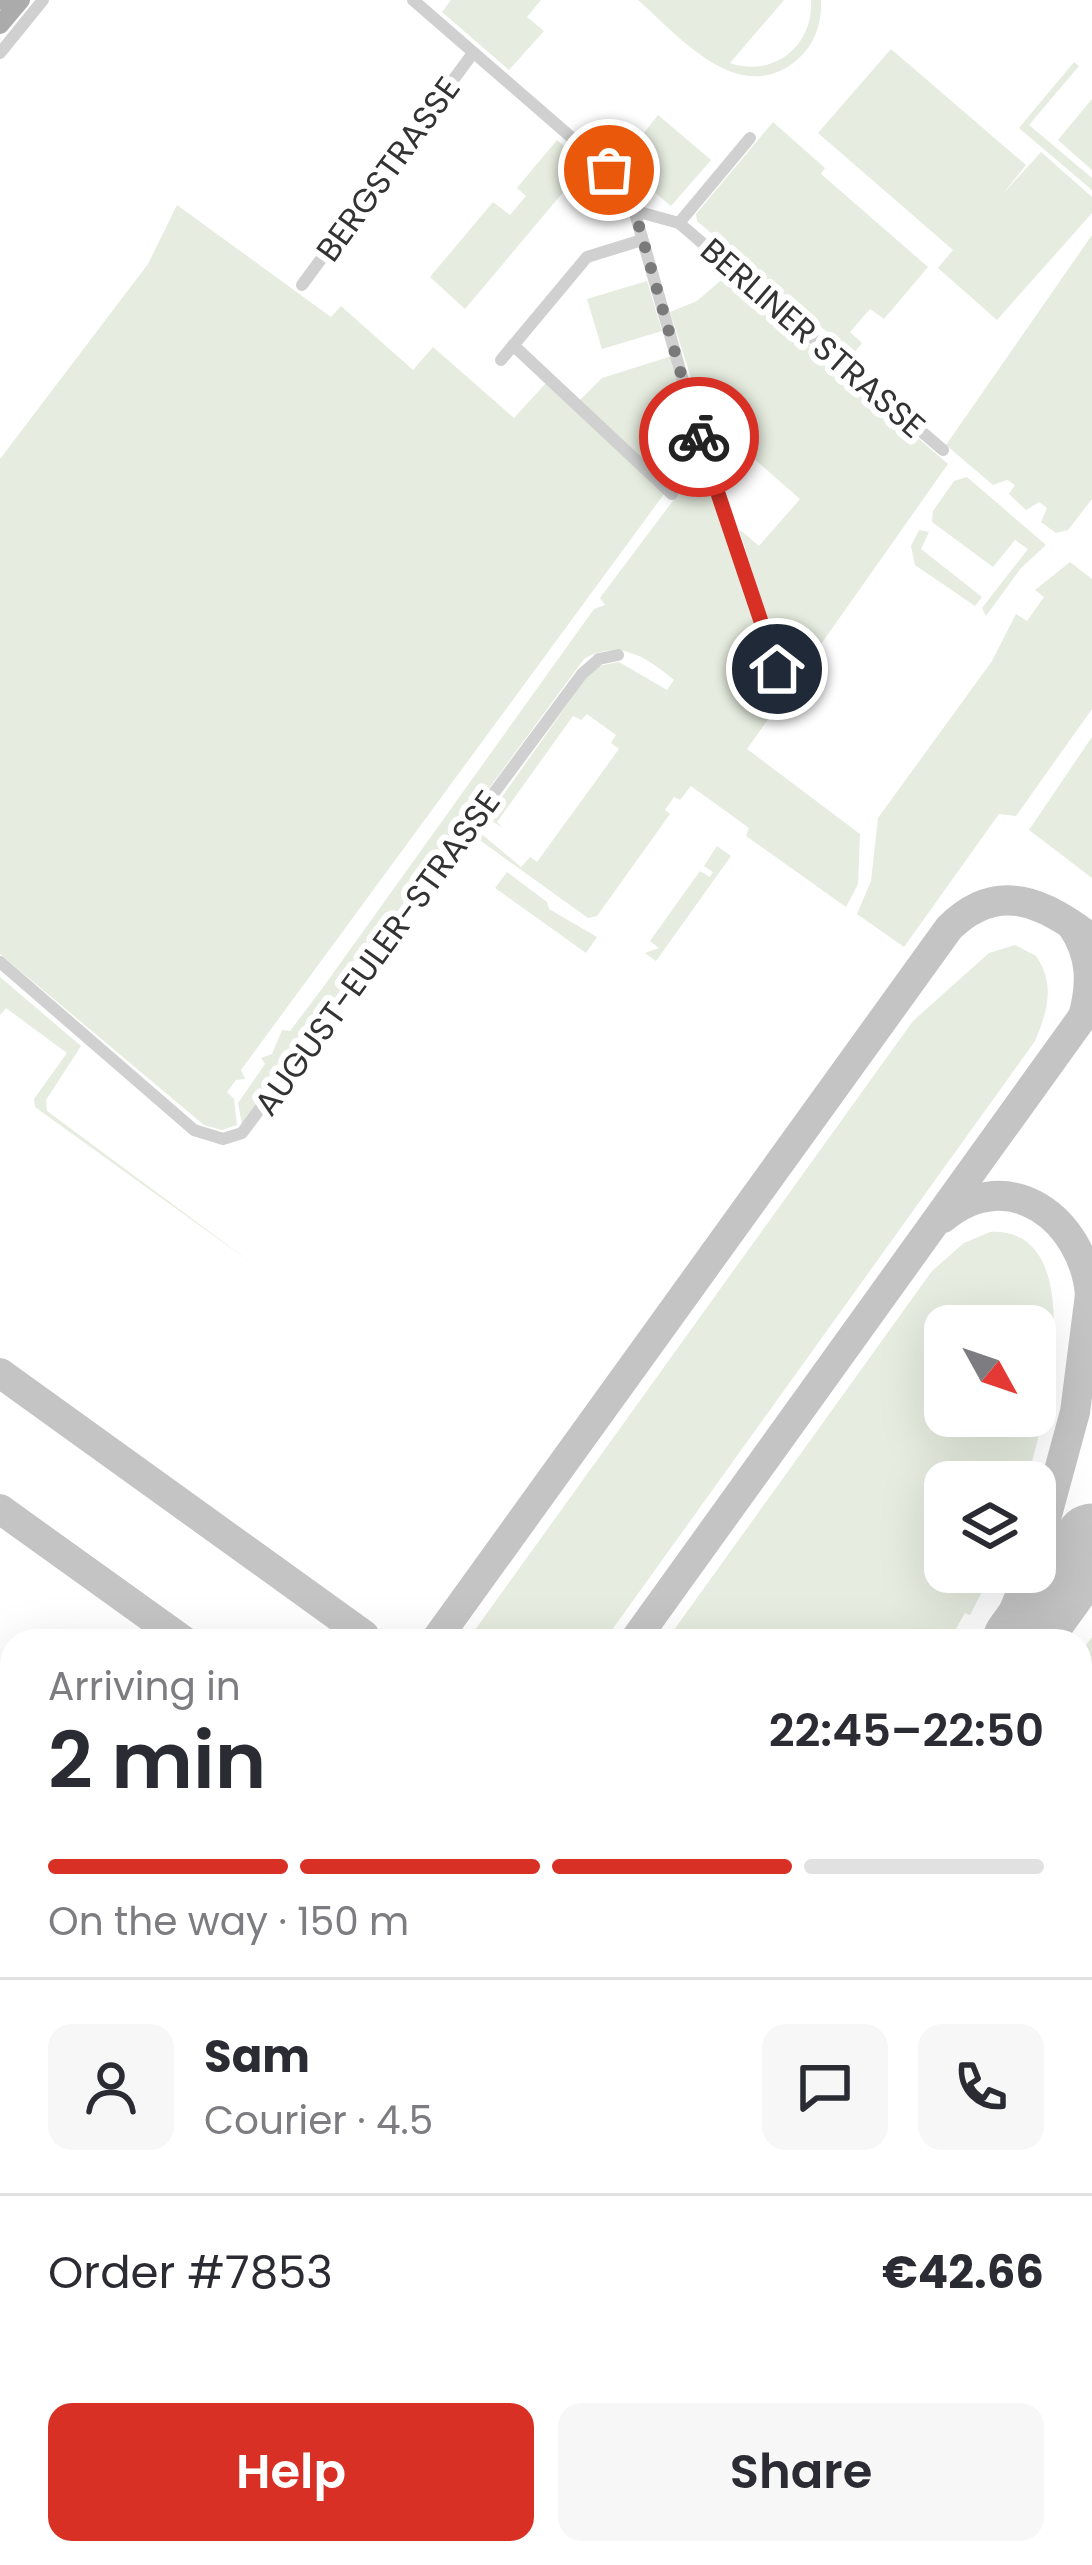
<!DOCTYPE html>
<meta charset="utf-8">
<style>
body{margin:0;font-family:Poppins,sans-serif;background:#f7f7f7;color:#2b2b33;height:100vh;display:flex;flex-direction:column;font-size:45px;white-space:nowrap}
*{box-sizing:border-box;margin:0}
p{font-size:39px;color:#7c7c81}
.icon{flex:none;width:66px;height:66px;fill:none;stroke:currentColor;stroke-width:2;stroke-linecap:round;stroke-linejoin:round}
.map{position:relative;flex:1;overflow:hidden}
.sheet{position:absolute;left:0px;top:1629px;width:1092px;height:936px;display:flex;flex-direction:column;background:#fff;border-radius:36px 36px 0 0;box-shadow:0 12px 48px #0002}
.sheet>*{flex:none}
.needle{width:78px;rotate:130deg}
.tools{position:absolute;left:924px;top:1305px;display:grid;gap:24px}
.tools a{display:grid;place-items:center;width:132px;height:132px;border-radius:24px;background:#fff;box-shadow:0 12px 48px #0002;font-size:60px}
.pin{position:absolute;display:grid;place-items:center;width:102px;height:102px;color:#fff;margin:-51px;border:6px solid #fff;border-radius:50%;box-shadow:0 3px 12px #0007}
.courier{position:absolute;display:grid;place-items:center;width:120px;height:120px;margin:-60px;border:9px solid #d93025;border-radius:50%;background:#fff;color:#222;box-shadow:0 3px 15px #0007}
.headline em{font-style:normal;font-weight:600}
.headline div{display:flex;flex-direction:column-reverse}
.headline{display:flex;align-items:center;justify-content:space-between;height:204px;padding:0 48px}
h1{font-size:78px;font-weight:600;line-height:90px}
.bar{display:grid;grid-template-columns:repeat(4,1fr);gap:18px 12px;align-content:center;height:144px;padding:0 48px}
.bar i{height:15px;border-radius:9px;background:#e1e1e2}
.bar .on{background:#d93025}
.bar p{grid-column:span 4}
.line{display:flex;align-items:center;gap:30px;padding:0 48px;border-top:3px solid #e1e1e2}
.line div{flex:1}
.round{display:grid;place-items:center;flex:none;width:126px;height:126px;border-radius:24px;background:#f7f7f7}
.cta{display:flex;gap:24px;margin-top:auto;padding:24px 48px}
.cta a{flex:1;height:138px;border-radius:24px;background:#d93025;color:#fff;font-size:48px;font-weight:600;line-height:138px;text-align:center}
.cta a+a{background:#f7f7f7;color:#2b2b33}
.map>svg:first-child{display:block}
</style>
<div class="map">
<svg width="1092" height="2565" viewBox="0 0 1092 2565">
<rect width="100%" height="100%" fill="#fff"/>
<!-- green -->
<g fill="#e6ecdf" fill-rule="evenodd">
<path d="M451 0H541L527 17 544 31 509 70 442 12Z"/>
<path d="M638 0H784L730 63C773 78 814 46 811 0H821C822 23 815 44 798 59 740 110 679 36 638 0Z"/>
<path d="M891 49 1026 165 1002 195 1041 152 1092 197V213L997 320 938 268 953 250 818 133Z"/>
<path d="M1074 62 1079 66 1029 125 1092 178V190L1019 128Z"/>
<path d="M1092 99V170L1058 140Z"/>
<path d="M658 115 711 160 671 206 620 163Z"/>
<path d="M773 122 825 168 821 174 928 267 884 319 870 309 850 332 862 343 853 354 697 221 696 214Z"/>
<path d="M557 140 586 165 465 309 430 277 493 202 510 215 526 196 517 188Z"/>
<path d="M177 205 331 317 341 306 413 370 433 347 514 418 546 383 664 494 241 1070 245 1079 236 1080 227 1092 234 1099 237 1125 222 1130 204 1125 0 954V459L148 264Z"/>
<path d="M1092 235V499L1068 530 1056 533 1041 522 1047 508 1039 502 1026 510 1009 494 1015 485 1007 480 993 485 946 445Z"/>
<path d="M728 274 948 464 747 749 860 834 858 884 846 907 746 836 749 828 691 786 680 800 674 797 665 810 670 814 597 916 588 918 474 836 478 831 521 867 530 857 537 862 619 749 611 743 616 735 587 714 581 720 573 716 497 822 503 828 487 818 586 678 598 666 619 662 667 690 674 680C646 657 620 639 584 659L242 1124 238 1103 265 1064 261 1058 272 1054 282 1030 290 1031 324 986 594 609 605 605 600 598 699 466 707 464 782 667 739 529 759 546 800 499 719 428 708 431 670 312 697 301Z"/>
<path d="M647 281 662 331 602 349 587 299Z"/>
<path d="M672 356 699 444 668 483 579 401 602 378Z"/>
<path d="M967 477 1046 545 1021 568 986 616 982 608 1028 549 1015 540 993 567 932 522 933 511 954 481Z"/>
<path d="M919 530 929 532 921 549 982 597 975 606 915 565 911 546Z"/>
<path d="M1070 562 1092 579V709L1016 816 999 814 904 947 857 914 871 881 878 818 992 661 1016 614 1027 621 1044 597 1035 590Z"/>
<path d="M1092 737V878L1029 830Z"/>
<path d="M717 846 731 856 656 961 645 953 659 948 650 941 700 871 710 877 713 872 704 866Z"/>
<path d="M507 872 547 902 549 909 597 937 586 953 495 888Z"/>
<path d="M1015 945 1036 956C1056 985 1047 1012 1035 1041L604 1641H467L913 1021 989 953Z"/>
<path d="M0 977 81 1046 46 1100 47 1111 253 1264 35 1107 34 1099 67 1053 6 1008 0 1015Z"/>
<path d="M990 1232C1092 1226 1046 1419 1026 1482H945V1572H992L970 1615 965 1613 949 1641H666L932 1271 964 1243ZM1035 1326V1416H945V1326Z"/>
<path d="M1092 1637V2289L1080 2280V1653Z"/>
<path d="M1080 2346 1092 2359V2453L1080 2471Z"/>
<path d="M12 2359V2463L0 2480V2375Z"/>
<path d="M12 2550V2553H288L278 2565H1Z"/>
<path d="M433 2553H1021L1012 2565H425Z"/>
</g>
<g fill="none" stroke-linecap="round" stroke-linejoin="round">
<!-- taxiway -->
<g stroke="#c4c4c4" stroke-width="30">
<path d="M1072 926C1092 955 1092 984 1083 1017"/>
<path d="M943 1218C1010 1162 1084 1221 1090 1295"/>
<path d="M0 1373 364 1635"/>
<path d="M0 1509 184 1641"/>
<path d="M1035 1559 1075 1412 1092 1279"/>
<path d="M435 1641 949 928C998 879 1045 903 1092 939"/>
<path d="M634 1641 1092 1004"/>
<path d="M1001 1641 1030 1572"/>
<path d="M0 2040 12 2049"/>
<path d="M0 2183 8 2215 0 2243"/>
<path d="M1080 2311 1092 2320"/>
<path d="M1080 2515 1092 2498"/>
<path d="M0 2522 12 2505"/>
<path d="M341 2565 353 2553"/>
<path d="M1044 2565 1053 2553"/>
</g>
<!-- runway -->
<g stroke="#c4c4c4" stroke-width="75">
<path d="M1020 1641 1092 1541"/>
<path d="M356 2565 364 2553"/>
</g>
<!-- minor -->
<g stroke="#d0d0d0" stroke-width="12">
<path d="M413 0 609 170 639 212 679 223 943 450"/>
<path d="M0 53 43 0"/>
<path d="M633 206 703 450 777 669"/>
<path d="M679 223 750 138"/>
<path d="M302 285 473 53"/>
<path d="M513 345 672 494"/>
<path d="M501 360 587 257 642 240"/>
<path d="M0 962 194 1130 223 1139 242 1133 582 674 599 659 618 655"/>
</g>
<!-- primary -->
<g stroke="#ababab" stroke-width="18">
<path d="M0 1 1 0"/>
<path d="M0 25 21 0"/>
</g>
</g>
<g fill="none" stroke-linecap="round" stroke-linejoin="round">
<!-- done -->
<path stroke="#7a7a7a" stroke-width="12" stroke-dasharray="0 21.6" d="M609 170 633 205 699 437"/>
<!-- route -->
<path stroke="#d93025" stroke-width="15" d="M699 437 777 669"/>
</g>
<g text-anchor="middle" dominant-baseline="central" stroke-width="12" stroke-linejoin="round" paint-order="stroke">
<!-- street labels -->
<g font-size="33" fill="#333" stroke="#fff">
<text transform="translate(388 169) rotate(-54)">BERGSTRASSE</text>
<text transform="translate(813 338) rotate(41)">BERLINER STRASSE</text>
<text transform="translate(377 953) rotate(-54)">AUGUST-EULER-STRASSE</text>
</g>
</g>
</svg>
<div class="tools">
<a><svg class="needle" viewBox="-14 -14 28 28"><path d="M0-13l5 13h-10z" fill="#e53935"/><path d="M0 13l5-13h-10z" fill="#7c7c81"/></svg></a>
<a><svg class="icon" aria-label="layers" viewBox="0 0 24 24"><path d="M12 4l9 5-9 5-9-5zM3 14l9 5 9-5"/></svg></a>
</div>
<div class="pin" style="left:609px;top:170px;background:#ea580c"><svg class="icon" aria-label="bag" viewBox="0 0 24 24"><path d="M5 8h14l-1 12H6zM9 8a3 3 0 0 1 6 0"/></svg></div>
<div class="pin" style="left:777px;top:669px;background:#1f2937"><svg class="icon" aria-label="home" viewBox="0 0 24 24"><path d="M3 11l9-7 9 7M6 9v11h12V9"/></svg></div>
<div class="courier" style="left:699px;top:437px"><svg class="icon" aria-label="bike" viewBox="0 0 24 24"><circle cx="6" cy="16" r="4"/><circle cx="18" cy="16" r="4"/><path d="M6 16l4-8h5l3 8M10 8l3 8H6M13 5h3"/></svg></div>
<section class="sheet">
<div class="headline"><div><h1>2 min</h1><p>Arriving in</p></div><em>22:45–22:50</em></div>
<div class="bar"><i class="on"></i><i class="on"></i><i class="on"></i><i></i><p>On the way · 150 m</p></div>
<div class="line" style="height:216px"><a class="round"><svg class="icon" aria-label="person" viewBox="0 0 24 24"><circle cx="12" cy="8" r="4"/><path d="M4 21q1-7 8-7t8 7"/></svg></a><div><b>Sam</b><p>Courier · 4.5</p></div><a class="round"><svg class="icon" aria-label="chat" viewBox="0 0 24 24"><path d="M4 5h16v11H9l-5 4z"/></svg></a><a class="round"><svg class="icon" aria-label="phone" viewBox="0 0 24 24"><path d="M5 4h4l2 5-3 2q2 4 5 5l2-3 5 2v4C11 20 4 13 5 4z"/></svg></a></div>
<div class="line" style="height:156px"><div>Order #7853</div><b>€42.66</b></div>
<div class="cta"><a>Help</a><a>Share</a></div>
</section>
</div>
